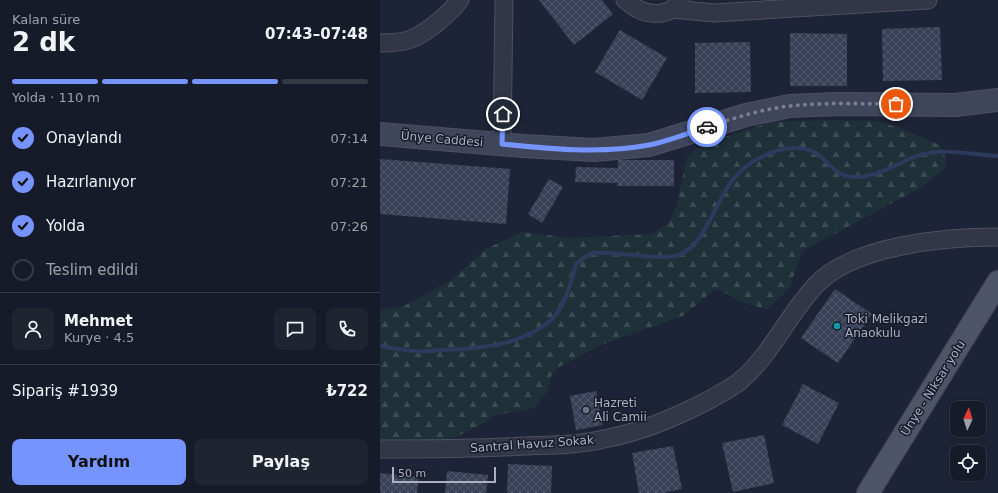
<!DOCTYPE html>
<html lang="tr">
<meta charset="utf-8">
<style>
body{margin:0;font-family:"DejaVu Sans",sans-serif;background:#1f2431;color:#f1f3f6;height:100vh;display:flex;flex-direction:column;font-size:15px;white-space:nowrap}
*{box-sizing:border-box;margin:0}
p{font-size:13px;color:#9ea1a8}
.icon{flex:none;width:22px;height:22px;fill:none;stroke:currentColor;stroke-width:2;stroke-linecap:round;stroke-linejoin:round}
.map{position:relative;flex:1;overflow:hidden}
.panel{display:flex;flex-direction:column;background:#161b29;width:380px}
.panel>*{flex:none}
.needle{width:26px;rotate:4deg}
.controls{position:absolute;left:570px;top:401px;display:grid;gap:8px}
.controls a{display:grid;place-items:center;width:36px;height:36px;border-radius:8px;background:#161b29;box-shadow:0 2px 6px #0003,0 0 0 1px #353946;font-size:20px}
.scale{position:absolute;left:12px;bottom:10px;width:104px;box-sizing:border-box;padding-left:4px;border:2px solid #abb0c5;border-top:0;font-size:11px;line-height:14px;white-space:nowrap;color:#abb0c5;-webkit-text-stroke:3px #171c2b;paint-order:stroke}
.pin{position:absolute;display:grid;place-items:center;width:34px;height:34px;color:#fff;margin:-17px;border:2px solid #fff;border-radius:50%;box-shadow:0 1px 4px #0007}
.courier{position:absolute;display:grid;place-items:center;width:40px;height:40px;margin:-20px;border:3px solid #7594ff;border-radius:50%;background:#fff;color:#222;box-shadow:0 1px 5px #0007}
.head em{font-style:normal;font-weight:600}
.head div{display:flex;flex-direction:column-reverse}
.head{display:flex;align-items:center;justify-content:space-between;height:68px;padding:0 12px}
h1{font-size:26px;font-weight:600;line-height:30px}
.bar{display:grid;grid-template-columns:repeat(4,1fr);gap:6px 4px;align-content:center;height:48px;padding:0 12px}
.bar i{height:5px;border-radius:3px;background:#353946}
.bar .active{background:#7594ff}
.bar p{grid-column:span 4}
.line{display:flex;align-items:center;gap:10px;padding:0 12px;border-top:1px solid #353946}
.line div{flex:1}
.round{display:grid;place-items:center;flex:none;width:42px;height:42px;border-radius:8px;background:#1f2431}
ol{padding:0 12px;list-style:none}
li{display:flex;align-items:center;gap:12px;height:44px}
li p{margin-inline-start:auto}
li .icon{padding:4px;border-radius:50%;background:#7594ff;color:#111;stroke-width:4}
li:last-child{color:#9ea1a8}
li i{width:22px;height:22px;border:2px solid #353946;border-radius:50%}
.primary-button{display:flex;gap:8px;margin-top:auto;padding:8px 12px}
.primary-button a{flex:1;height:46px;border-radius:8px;background:#7594ff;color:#111;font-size:16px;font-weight:600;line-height:46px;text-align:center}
.primary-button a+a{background:#1f2431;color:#f1f3f6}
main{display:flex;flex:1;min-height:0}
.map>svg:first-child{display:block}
</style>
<main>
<section class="panel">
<div class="head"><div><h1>2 dk</h1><p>Kalan süre</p></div><em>07:43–07:48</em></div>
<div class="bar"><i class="active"></i><i class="active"></i><i class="active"></i><i></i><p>Yolda · 110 m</p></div>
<ol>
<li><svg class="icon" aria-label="check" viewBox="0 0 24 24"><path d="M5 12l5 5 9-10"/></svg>Onaylandı<p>07:14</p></li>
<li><svg class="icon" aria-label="check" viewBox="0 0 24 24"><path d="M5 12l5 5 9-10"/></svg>Hazırlanıyor<p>07:21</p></li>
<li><svg class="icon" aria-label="check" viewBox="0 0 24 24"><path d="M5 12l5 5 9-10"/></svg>Yolda<p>07:26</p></li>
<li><i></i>Teslim edildi</li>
</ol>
<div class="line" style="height:72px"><a class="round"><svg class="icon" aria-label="person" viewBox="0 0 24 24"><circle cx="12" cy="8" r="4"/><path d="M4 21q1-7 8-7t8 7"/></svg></a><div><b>Mehmet</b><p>Kurye · 4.5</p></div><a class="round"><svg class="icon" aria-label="chat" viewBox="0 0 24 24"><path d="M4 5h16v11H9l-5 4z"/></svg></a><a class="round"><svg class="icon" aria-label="phone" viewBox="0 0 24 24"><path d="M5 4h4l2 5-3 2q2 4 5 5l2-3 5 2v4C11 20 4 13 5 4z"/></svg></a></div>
<div class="line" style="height:52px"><div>Sipariş #1939</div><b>₺722</b></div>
<div class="primary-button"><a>Yardım</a><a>Paylaş</a></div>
</section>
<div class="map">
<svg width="618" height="493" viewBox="0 0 618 493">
<defs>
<pattern id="forest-firs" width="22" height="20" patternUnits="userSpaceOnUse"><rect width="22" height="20" fill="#1f3138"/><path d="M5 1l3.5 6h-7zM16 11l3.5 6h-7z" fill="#3d4c53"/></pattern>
<pattern id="building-cross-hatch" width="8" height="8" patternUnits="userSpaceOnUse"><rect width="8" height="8" fill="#394158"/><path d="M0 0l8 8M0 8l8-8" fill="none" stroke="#535a6e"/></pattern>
</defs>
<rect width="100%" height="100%" fill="#1e2437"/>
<!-- forest -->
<path fill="url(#forest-firs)" d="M450 120 495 121 518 127 560 145 566 159 565 168 542 187 422 251 410 287 387 310 357 300 339 289 334 290 303 316 223 344 179 367 171 376 167 392 154 408 116 415 100 425 68 441H0V310L24 306 69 282 106 249 141 232 192 238 272 234 289 223 297 204 307 157 323 144 391 122Z"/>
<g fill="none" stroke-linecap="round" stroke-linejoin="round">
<!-- stream -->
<path stroke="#2d3a5d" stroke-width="4" d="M0 346C11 348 22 350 33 351 42 352 52 351 60 350 97 349 141 346 170 321 184 310 192 280 196 264 200 261 205 256 211 254 214 252 219 253 223 253 246 252 276 261 298 255 328 246 337 190 362 170 379 155 409 142 432 151 446 157 454 176 472 177 502 179 525 155 555 152 570 150 601 155 618 156"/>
</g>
<!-- building -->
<g fill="url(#building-cross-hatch)">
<path d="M159 0H222L233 14 194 45Z"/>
<path d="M560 27 562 80 503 81 502 29Z"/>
<path d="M240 30 287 58 262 100 215 72Z"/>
<path d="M410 33 467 34V86H410Z"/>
<path d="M370 42 371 92 315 93V43Z"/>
<path d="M0 159 130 169 126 224 0 214Z"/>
<path d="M238 160H294V186H237L238 183 195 182 196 167 238 168Z"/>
<path d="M169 179 183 187 162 223 148 214Z"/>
<path d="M455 289 492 314 458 363 421 338Z"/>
<path d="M423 384 459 403 438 444 402 425Z"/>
<path d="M216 391 223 425 196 430 190 396Z"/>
<path d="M384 435 394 483 353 492 342 443Z"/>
<path d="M293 446 302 489 282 493H259L252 453Z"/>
<path d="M128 464 172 466 171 493H127Z"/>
<path d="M67 471 108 475 106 493H65Z"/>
<path d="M0 473 39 477 37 493H0Z"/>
</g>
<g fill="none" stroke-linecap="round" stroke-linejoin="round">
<defs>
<g id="minor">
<path d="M245 0C249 3 253 7 258 9 271 16 293 16 300 0"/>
<path d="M293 9 334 13 548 0"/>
<path d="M0 43C10 43 21 43 31 39 47 33 70 13 80 0"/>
<path d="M122 145 124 0"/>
<path d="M0 449C48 449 97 449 145 446 172 445 199 445 224 439 262 432 297 417 331 399 340 393 352 388 360 381 391 355 408 315 435 286 472 245 566 237 618 237"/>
</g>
<path id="secondary" d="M0 134 143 146 214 150 269 145 366 115 410 106 458 104 575 105 618 100"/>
<path id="primary" d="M488 493 618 282"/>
</defs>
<!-- minor casing -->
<use href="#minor" stroke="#4c5163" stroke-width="19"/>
<!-- secondary casing -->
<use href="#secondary" stroke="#4c5163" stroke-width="24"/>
<!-- primary casing -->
<use href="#primary" stroke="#3b4051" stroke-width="24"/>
<!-- minor -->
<use href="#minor" stroke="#313747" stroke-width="17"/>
<!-- secondary -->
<use href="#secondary" stroke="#3f455b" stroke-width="22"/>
<!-- primary -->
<use href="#primary" stroke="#4f5568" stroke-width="22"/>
</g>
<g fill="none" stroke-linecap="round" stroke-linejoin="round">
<!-- done -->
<path stroke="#7a7f93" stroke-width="4" stroke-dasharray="0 7.2" d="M327 127C354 118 382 109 410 106 445 102 481 104 516 104"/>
<!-- route -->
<path stroke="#7594ff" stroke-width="5" d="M123 114 122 144C170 149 221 154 269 145 289 141 308 133 327 127"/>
</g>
<!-- markers -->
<circle fill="#0f9aa8" stroke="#171c2b" stroke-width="1.5" cx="457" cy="326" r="4"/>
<circle fill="#6b7280" stroke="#171c2b" stroke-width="1.5" cx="206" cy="410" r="4"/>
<g text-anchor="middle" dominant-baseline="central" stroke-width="3" stroke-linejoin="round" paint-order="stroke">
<!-- street labels -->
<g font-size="12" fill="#abb0c5" stroke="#171c2b">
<text transform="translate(62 139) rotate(5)">Ünye Caddesi</text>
<text transform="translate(553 388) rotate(-58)">Ünye - Niksar yolu</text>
<text transform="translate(152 444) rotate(-4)">Santral Havuz Sokak</text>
</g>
<!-- poi labels -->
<g font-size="12" fill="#abb0c5" stroke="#171c2b" text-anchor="start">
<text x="465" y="319">Toki Melikgazi<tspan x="465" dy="14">Anaokulu</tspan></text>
<text x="214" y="403">Hazreti<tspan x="214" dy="14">Ali Camii</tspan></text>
</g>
</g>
</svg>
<div class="controls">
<a><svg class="needle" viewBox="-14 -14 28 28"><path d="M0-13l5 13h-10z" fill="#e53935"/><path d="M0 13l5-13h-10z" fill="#9ea1a8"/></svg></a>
<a><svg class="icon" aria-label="locate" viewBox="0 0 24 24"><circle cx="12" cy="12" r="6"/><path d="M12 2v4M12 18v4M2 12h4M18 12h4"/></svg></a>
</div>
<div class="scale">50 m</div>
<div class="pin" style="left:516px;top:104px;background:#ea580c"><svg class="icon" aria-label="bag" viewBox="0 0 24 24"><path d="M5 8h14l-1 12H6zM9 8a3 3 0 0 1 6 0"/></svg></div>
<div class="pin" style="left:123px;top:114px;background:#1f2937"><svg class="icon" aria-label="home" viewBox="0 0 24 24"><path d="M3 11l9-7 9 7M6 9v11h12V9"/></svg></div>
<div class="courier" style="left:327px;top:127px"><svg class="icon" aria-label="car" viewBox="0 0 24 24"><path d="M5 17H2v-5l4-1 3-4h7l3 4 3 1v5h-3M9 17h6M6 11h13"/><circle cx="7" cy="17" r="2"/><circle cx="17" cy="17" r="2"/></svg></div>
</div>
</main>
